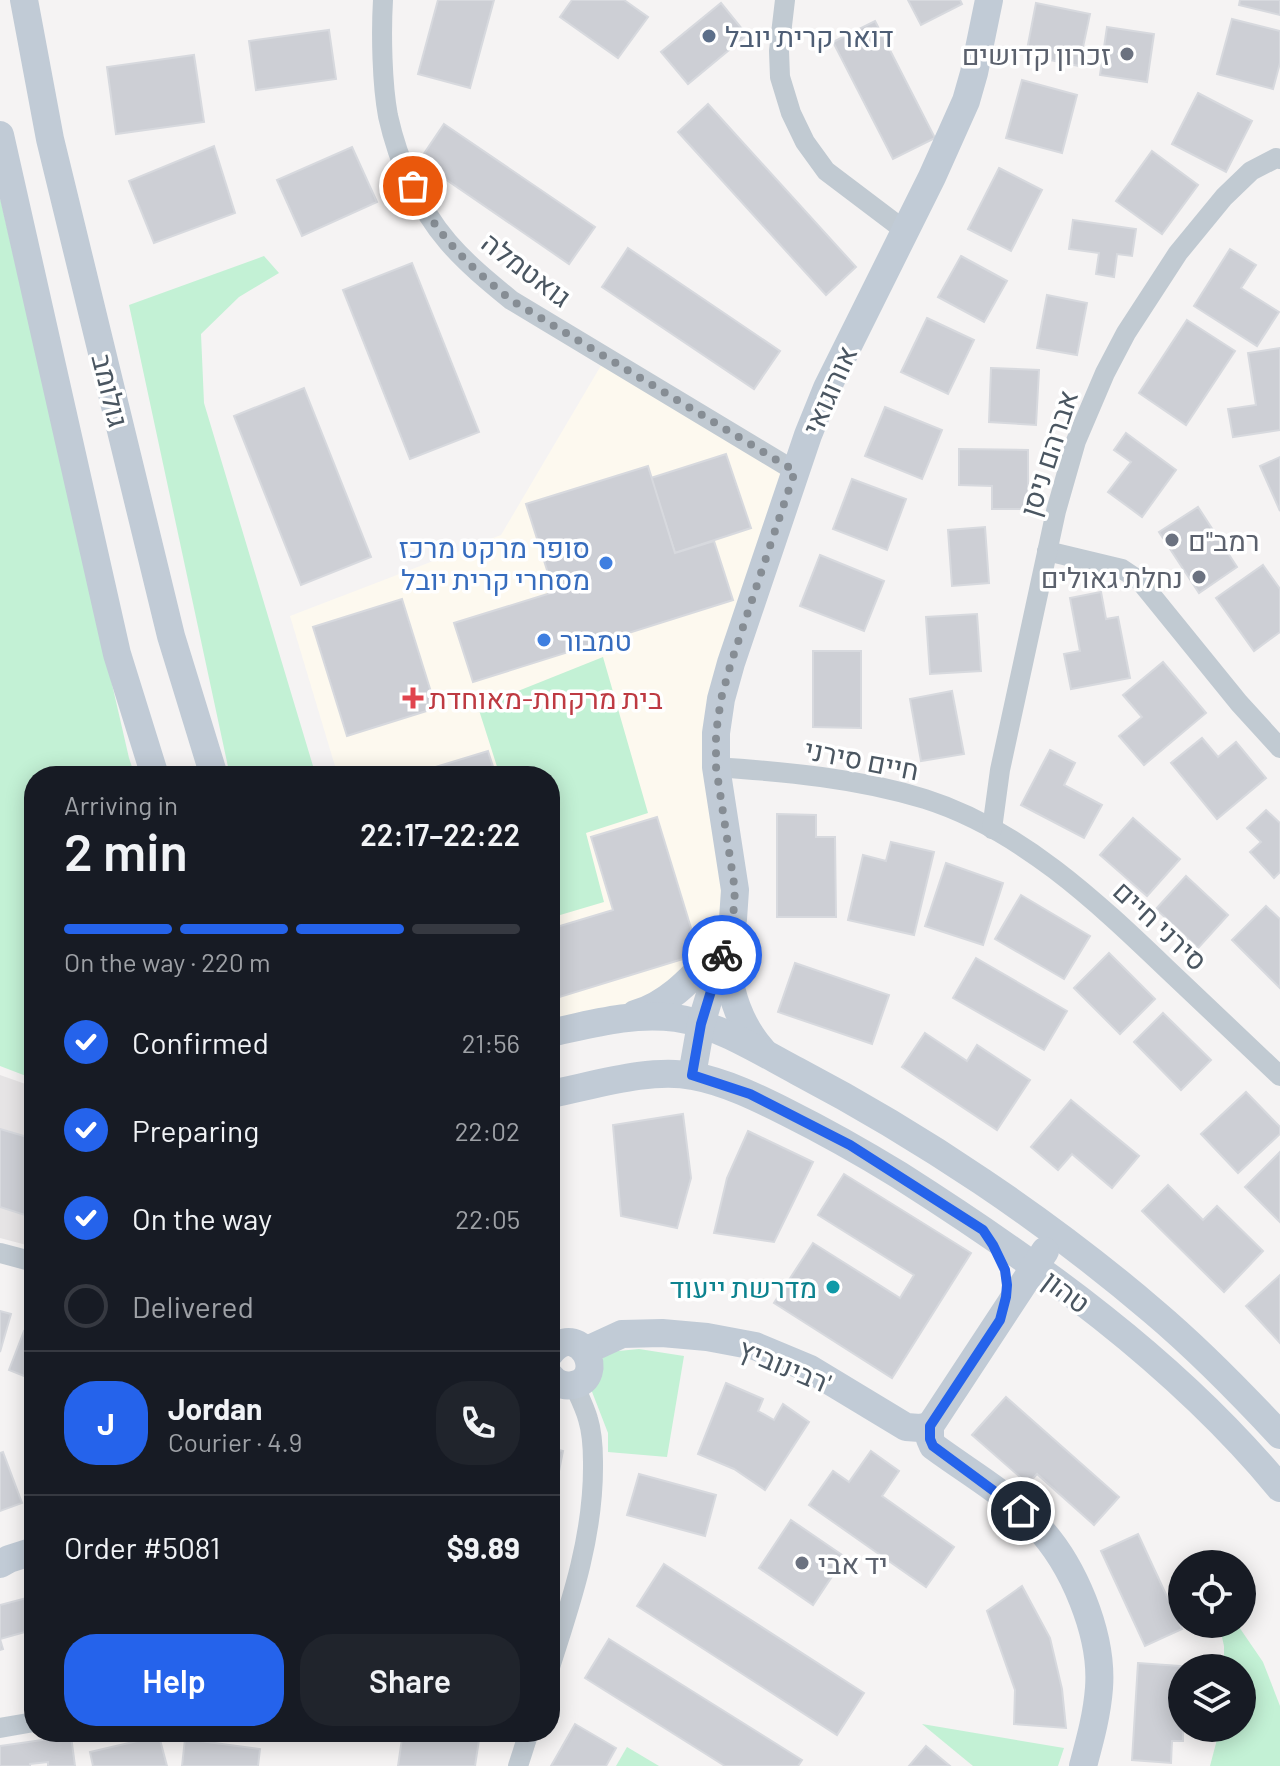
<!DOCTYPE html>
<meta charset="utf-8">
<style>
body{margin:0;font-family:Barlow,Heebo,sans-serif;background:#20242c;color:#f1f3f6;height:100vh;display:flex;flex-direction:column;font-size:30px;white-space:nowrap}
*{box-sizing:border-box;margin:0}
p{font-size:26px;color:#9ea1a6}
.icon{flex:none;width:44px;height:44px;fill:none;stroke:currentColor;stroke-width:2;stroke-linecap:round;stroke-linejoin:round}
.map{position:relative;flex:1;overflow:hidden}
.panel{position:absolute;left:24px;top:766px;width:536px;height:976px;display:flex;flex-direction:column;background:#171b24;border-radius:32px;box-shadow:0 4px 20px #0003}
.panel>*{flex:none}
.tools{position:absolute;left:1168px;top:1550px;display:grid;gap:16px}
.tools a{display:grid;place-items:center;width:88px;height:88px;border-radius:50%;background:#171b24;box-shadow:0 4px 20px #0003;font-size:40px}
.pin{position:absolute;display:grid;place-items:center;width:68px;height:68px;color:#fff;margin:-34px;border:4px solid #fff;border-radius:50%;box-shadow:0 2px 8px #0007}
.courier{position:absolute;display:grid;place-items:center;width:80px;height:80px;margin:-40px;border:6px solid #2563eb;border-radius:50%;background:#fff;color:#222;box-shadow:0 2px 10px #0007}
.overview em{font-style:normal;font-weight:600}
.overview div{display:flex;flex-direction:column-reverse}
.overview{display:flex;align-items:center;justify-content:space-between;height:136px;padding:0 40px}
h1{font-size:52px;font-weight:600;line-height:60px}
.bar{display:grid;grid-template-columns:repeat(4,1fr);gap:12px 8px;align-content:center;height:96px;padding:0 40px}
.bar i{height:10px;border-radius:6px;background:#363941}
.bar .current{background:#2563eb}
.bar p{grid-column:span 4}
.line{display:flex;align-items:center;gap:20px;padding:0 40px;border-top:2px solid #363941}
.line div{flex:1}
.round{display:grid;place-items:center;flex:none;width:84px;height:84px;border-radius:32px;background:#20242c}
ol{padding:0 40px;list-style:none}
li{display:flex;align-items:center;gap:24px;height:88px}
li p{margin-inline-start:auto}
li .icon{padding:8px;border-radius:50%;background:#2563eb;color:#fff;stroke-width:4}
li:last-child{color:#9ea1a6}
li i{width:44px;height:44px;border:4px solid #363941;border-radius:50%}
.primary-button{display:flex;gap:16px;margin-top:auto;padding:16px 40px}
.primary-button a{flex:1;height:92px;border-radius:32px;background:#2563eb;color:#fff;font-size:32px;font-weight:600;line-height:92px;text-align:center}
.primary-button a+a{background:#20242c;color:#f1f3f6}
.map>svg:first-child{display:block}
</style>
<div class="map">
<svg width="1280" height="1766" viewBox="0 0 1280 1766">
<rect width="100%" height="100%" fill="#f5f3f3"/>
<!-- commercial -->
<path fill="#fdf9ef" d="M606 357 795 471 721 699 727 941 674 994 550 1033V776H338L290 616 501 535Z"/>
<!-- education -->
<path fill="#e6e4e5" d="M0 1075 34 1087V1247L0 1238Z"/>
<!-- green -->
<g fill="#c3f1d5">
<path d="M0 197 129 758 135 776H34V1079L0 1066Z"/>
<path d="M264 256 279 273 239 297 201 334 204 403 316 776H230L129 305Z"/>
<path d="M603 657 648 813 586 833 604 902 550 918V776H500L478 707Z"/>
<path d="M639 1349 684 1356 667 1457 608 1452V1433L589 1384 596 1367 608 1352Z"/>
<path d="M1219 1624H1237L1263 1662 1280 1706V1766H1210L1220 1728H1242V1668H1224V1646Z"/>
<path d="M922 1724 1064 1748 1058 1766H973Z"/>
<path d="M627 1747 659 1766H616Z"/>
</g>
<!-- building -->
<g fill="#cdcfd5" stroke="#d7d9de" stroke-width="2">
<path d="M438 0H494L470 88 418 74Z"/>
<path d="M572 0H624L648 17 618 58 560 17Z"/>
<path d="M908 0H960L962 4 921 25Z"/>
<path d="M1240 0H1280V15L1239 5Z"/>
<path d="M721 3 747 35 688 84 661 52Z"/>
<path d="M1036 3 1090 14 1079 66 1026 55Z"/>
<path d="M1232 19 1280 31V63L1273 89 1217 74Z"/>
<path d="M875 21 935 138 893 159 833 42Z"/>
<path d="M1107 27 1154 34 1147 82 1100 75Z"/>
<path d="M329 30 336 79 256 90 249 41Z"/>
<path d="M194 55 204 122 116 134 107 67Z"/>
<path d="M1022 80 1077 95 1062 153 1006 138Z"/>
<path d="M1198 93 1252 121 1226 172 1172 144Z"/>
<path d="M708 104 856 267 826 295 678 132Z"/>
<path d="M444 124 595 227 569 264 419 161Z"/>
<path d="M214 146 235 213 154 243 129 181Z"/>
<path d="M352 147 377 202 302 236 277 180Z"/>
<path d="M1152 151 1198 185 1162 234 1116 201Z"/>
<path d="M999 168 1042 190 1011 251 968 229Z"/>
<path d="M1073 220 1136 229 1132 256 1117 254 1114 277 1096 274 1099 253 1069 249Z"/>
<path d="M628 248 780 351 754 389 602 287Z"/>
<path d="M1230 249 1256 265 1241 288 1279 312 1257 346 1194 306Z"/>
<path d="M961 256 1007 281 984 322 938 297Z"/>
<path d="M412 263 479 432 410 459 343 290Z"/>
<path d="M1047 295 1087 303 1077 355 1037 348Z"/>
<path d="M927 318 974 340 948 394 901 372Z"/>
<path d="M1187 320 1235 351 1186 425 1139 393Z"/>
<path d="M1280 348V430L1233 437 1228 409 1256 405 1248 353Z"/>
<path d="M991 368 1039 370 1036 425 989 422Z"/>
<path d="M304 388 371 557 301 585 234 416Z"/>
<path d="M885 407 942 430 922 479 865 456Z"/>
<path d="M1126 433 1176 470 1142 517 1108 492 1131 462 1114 450Z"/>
<path d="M959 449 1028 450V509H992V486L959 485Z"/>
<path d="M726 454 751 528 675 553 651 478Z"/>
<path d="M1280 457V511L1260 466Z"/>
<path d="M648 466 675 553 714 541 733 600 473 682 454 623 554 592 526 504Z"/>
<path d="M852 479 906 499 887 550 833 529Z"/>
<path d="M1198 507 1237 567 1199 593 1159 532Z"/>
<path d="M985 527 989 583 952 586 948 530Z"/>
<path d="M820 555 884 581 864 631 800 606Z"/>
<path d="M1263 565 1280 589V632L1254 651 1216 598Z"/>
<path d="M1101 592 1106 619 1118 617 1130 678 1071 689 1064 654 1080 651 1070 598Z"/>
<path d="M402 599 436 708 347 736 313 627Z"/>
<path d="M977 614 981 671 930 674 926 617Z"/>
<path d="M813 651H861V728L813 727Z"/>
<path d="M1163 662 1206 713 1144 765 1119 736 1142 717 1123 695Z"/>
<path d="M952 691 964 754 921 761 910 699Z"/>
<path d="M1202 738 1218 757 1236 742 1266 778 1217 819 1171 763Z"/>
<path d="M1050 750 1075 763 1064 785 1102 805 1084 838 1021 805Z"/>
<path d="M488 751 496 776H406Z"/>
<path d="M1266 810 1280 823V872L1274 878 1250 852 1261 842 1247 828Z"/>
<path d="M777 814 816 815V837H835L836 917H777Z"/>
<path d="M657 817 699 954 550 1000V929L613 910 591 837Z"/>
<path d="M1133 818 1180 859 1147 896 1100 855Z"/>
<path d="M891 842 934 852 914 935 848 920 863 855 886 861Z"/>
<path d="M946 863 1003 883 983 945 925 926Z"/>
<path d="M1186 876 1228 915 1198 948 1156 909Z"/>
<path d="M1021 895 1090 936 1064 979 995 939Z"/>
<path d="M1266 906 1280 919V988L1232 940Z"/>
<path d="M1109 953 1155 999 1120 1034 1074 988Z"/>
<path d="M976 958 1067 1011 1044 1050 953 998Z"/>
<path d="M795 963 889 995 872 1044 778 1012Z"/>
<path d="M1163 1013 1211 1060 1181 1090 1134 1042Z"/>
<path d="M925 1033 967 1061 977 1045 1030 1080 997 1130 902 1067Z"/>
<path d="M1246 1092 1280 1127V1134L1238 1173 1201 1134Z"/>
<path d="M1071 1100 1139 1156 1112 1188 1072 1154 1058 1170 1031 1147Z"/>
<path d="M683 1114 691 1178 677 1228 621 1216 613 1125Z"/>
<path d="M0 1129 34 1139 28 1159 34 1161V1218L0 1207Z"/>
<path d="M748 1131 813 1162 774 1242 714 1233 727 1178Z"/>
<path d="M1280 1152V1222L1245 1187Z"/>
<path d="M844 1174 971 1253 892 1378 774 1303 813 1243 900 1298 914 1275 818 1215Z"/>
<path d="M1168 1185 1203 1220 1217 1206 1263 1251 1224 1292 1142 1211Z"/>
<path d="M1280 1275V1343L1246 1306Z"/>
<path d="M0 1311 11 1314 0 1352Z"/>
<path d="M24 1331 34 1335V1380L9 1370Z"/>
<path d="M726 1383 763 1399 758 1411 774 1420 783 1404 809 1422 765 1490 734 1469 698 1454Z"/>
<path d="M1006 1397 1119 1497 1094 1525 1037 1474 1028 1484 972 1435Z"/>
<path d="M550 1448 563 1451 555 1491 550 1490Z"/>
<path d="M871 1451 899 1471 882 1496 954 1547 926 1587 809 1505 833 1471 849 1482Z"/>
<path d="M3 1452 22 1503 0 1511V1453Z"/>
<path d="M639 1474 716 1495 705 1536 627 1515Z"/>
<path d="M791 1520 845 1557 813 1605 759 1568Z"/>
<path d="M1138 1534 1182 1629 1145 1646 1101 1551Z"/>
<path d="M664 1564 864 1693 837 1735 637 1606Z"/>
<path d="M1022 1586 1050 1638 1062 1689 1066 1728 1014 1724 1015 1690 987 1611Z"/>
<path d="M34 1596V1637L32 1630 0 1639 3 1649 0 1650V1605Z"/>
<path d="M609 1639 802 1760 798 1766H725L585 1678Z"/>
<path d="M1138 1663 1194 1667 1182 1668 1183 1741H1172L1171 1763 1132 1760Z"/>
<path d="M575 1724 616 1748 606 1766H551Z"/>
<path d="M403 1732H425L479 1740 475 1766H398Z"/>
<path d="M71 1736 75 1766H48V1762L30 1764V1766H0V1746Z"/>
<path d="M159 1736 167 1766H93L90 1752Z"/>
<path d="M185 1739 260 1749 258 1766H182Z"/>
<path d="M926 1746 950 1766H909Z"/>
</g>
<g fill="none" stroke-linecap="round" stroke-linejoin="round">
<!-- street -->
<g stroke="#c1cad2" stroke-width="20">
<path d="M383 0C381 33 382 84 388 116 398 161 418 207 448 242 467 264 489 282 511 300L795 471"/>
<path d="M785 0 779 51 780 77 791 113 805 142 826 171 904 230"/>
<path d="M1047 551 1122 569 1140 581 1239 703 1280 748"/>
<path d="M716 767C786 772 857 778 925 799 1020 829 1096 901 1166 968 1204 1004 1242 1040 1280 1076"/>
<path d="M992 829 1000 770 1056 511 1076 441 1105 373 1126 333 1178 253 1224 197 1251 171 1276 158 1280 159"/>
<path d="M0 1253 34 1262"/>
<path d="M550 1667C572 1600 594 1534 593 1462 593 1449 592 1432 588 1419 585 1408 579 1396 574 1385"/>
<path d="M0 1728 34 1722"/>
<path d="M518 1766 529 1732"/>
</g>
<!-- secondary -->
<g stroke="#c1cbd6" stroke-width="28">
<path d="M24 0 50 139 171 636 214 776"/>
<path d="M0 135 117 654 155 776"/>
<path d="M727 954C728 990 739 1024 763 1051"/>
<path d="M635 1014C671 1004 696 973 721 947"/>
<path d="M550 1033C592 1024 633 1012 676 1018 717 1024 761 1052 797 1071 921 1136 1048 1221 1154 1312 1199 1350 1240 1392 1280 1435"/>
<path d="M692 1075 701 1024 733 919 735 890 716 767V733L721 699 731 663 808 435 827 388 932 177 966 101 974 73 989 0"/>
<path d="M550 1094C592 1086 651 1067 693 1076 726 1082 758 1098 788 1113 826 1132 863 1153 899 1175 1037 1263 1175 1361 1280 1488"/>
<path d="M1045 1251 930 1426V1439L933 1446C968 1472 1006 1493 1036 1525 1073 1563 1103 1634 1099 1688 1097 1715 1090 1740 1083 1766"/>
<path d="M585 1351 622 1334 662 1333 707 1337 755 1346 810 1369 906 1427 920 1428 930 1426"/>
<path d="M550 1353C579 1318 609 1378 573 1385 563 1387 556 1383 550 1376"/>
<path d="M0 1564 9 1559 34 1551"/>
</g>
</g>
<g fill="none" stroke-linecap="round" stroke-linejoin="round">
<!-- done -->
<path stroke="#868d94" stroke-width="8" stroke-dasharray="0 14.4" d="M413 186C434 233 471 268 511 300L795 471 731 663 721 699 716 733V767L735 890 733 919 722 955"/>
<!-- route -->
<path stroke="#2563eb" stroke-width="10" d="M722 955 701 1024 692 1075 750 1094 850 1145 983 1230 993 1245 1005 1270 1007 1285 1006 1297 1000 1320 930 1426V1439L933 1446 1021 1511"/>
</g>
<!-- markers -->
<circle fill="#5c6f8a" stroke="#fff" stroke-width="3" cx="709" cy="36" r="8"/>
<g fill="#6b7280" stroke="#fff" stroke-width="3">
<circle cx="1127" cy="54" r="8"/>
<circle cx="1172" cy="540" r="8"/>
<circle cx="1199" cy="577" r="8"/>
<circle cx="802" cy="1563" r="8"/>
</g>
<g fill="#3f7fe0" stroke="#fff" stroke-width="3">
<circle cx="606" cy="563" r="8"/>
<circle cx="544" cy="640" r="8"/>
</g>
<path fill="#e0444e" stroke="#fff" stroke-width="3" d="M409 686h8v8h8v8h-8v8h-8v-8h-8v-8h8z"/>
<circle fill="#0f9aa8" stroke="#fff" stroke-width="3" cx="833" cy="1287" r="8"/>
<g text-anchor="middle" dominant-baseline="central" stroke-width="7" stroke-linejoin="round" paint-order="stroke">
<!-- service labels -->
<g font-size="28" fill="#4e5e75" stroke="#fff" text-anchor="start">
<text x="725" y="36">דואר קרית יובל</text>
</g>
<!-- worship labels -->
<g font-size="28" fill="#5b616d" stroke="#fff" text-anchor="end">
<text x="1111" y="54">זכרון קדושים</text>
<text x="1188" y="540" text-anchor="start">רמב"ם</text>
<text x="1183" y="577">נחלת גאולים</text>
<text x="818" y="1563" text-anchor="start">יד אבי</text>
</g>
<!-- street labels -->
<g font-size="28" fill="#4a5661" stroke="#fff">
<text transform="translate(527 269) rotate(37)">גואטמלה</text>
<text transform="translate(111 390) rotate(76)">גולומב</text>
<text transform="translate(829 390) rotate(-66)">אורוגואי</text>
<text transform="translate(1048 453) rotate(-72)">אברהם ניסן</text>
<text transform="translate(862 759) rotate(11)">חיים סירני</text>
<text transform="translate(1161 925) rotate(43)">סירני חיים</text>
<text transform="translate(1067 1291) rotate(37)">טהון</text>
<text transform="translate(785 1365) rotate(23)">רבינוביץ'</text>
</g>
<!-- shop labels -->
<g font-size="28" fill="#366cbe" stroke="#fff" text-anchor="end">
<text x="590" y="547">סופר מרקט מרכז<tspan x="590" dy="32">מסחרי קרית יובל</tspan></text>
<text x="560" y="640" text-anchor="start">טמבור</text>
</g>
<!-- health labels -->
<g font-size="28" fill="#be3a42" stroke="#fff" text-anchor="start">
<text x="429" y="698">בית מרקחת-מאוחדת</text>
</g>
<!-- culture labels -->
<g font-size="28" fill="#0d838f" stroke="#fff" text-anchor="end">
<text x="817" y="1287">מדרשת ייעוד</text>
</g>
</g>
</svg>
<div class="tools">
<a><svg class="icon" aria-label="locate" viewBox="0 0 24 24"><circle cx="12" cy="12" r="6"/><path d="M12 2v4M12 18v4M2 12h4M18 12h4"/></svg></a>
<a><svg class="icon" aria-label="layers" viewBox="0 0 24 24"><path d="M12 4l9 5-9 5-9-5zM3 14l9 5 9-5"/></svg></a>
</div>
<div class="pin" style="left:413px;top:186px;background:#ea580c"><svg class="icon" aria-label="bag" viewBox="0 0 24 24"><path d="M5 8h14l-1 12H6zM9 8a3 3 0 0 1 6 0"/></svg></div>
<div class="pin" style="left:1021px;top:1511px;background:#1f2937"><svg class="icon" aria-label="home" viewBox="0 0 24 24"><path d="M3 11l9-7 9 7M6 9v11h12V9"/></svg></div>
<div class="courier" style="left:722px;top:955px"><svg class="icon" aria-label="bike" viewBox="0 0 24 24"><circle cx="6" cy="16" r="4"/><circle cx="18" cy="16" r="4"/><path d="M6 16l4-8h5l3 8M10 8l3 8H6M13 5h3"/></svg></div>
<section class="panel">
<div class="overview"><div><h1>2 min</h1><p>Arriving in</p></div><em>22:17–22:22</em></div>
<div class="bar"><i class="current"></i><i class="current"></i><i class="current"></i><i></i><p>On the way · 220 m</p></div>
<ol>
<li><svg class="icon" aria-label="check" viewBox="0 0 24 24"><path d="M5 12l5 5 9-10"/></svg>Confirmed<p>21:56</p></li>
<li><svg class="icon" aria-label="check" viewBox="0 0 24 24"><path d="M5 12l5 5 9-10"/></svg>Preparing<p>22:02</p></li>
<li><svg class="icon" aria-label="check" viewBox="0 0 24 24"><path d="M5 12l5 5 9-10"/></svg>On the way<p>22:05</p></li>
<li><i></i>Delivered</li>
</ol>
<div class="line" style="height:144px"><b class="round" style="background:#2563eb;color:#fff">J</b><div><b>Jordan</b><p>Courier · 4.9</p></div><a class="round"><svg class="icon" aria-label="phone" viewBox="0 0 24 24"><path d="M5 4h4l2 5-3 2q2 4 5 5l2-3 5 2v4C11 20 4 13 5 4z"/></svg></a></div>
<div class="line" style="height:104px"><div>Order #5081</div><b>$9.89</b></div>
<div class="primary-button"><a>Help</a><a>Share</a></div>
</section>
</div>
